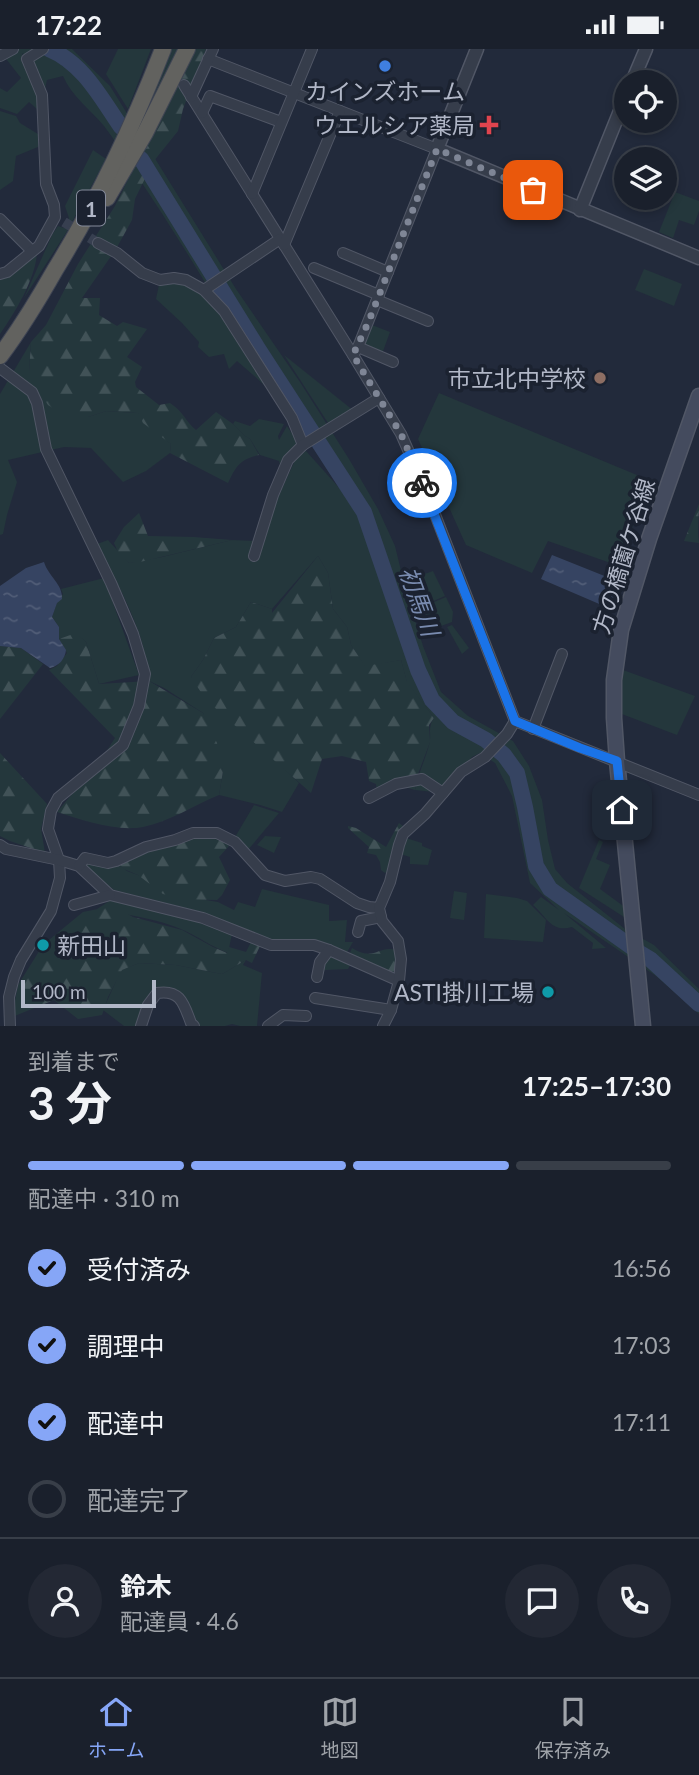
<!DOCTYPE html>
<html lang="ja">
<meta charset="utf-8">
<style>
body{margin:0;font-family:Lato,"Noto Sans JP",sans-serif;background:#232834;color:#f1f3f6;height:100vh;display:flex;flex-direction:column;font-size:26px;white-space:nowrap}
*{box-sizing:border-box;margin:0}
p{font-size:23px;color:#9fa3a9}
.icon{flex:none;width:38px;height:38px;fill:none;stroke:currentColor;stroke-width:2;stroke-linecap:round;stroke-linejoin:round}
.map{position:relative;height:977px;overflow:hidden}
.panel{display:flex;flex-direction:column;background:#1a202c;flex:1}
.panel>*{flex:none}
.tools{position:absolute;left:614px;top:21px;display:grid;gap:14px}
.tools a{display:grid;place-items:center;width:63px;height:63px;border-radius:50%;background:#1a202c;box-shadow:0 4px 10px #0003,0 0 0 2px #383e48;font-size:35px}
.scale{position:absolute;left:21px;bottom:18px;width:135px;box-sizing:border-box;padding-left:7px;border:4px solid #b1b7c7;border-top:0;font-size:19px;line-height:24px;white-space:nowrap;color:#b1b7c7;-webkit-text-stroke:5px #1b2230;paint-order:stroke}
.pin{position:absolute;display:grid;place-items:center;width:60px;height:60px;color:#fff;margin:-30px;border-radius:14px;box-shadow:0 4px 10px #0006}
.courier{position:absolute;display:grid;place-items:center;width:70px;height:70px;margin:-35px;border:5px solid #1a73e8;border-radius:50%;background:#fff;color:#222;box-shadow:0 2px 9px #0007}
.summary em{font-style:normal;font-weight:700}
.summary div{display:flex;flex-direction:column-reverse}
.summary{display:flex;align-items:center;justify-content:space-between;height:119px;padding:0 28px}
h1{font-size:46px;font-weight:700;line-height:52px}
.bar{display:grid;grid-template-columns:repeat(4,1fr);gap:10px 7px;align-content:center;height:84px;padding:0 28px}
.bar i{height:9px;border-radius:5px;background:#383e48}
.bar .current{background:#86a6f7}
.bar p{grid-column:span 4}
.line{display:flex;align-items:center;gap:18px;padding:0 28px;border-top:2px solid #383e48}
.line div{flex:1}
.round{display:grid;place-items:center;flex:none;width:74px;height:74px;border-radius:37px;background:#232834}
ol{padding:0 28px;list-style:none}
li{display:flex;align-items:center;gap:21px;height:77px}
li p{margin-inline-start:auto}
li .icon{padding:7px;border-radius:50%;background:#86a6f7;color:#111;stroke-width:4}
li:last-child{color:#9fa3a9}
li i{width:38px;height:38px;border:4px solid #383e48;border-radius:50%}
.status{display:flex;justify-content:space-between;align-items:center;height:49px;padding:0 35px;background:#1a202c;direction:ltr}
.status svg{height:19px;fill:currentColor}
.dock{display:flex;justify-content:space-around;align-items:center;height:98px;border-top:2px solid #383e48;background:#1a202c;font-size:19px;color:#9fa3a9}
.dock a{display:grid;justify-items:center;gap:4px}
.dock .current{color:#86a6f7}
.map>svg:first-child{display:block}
</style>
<div class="status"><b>17:22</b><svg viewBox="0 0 49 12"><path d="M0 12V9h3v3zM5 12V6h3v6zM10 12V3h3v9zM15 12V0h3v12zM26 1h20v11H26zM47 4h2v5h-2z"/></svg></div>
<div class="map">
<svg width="699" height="977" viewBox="0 0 699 977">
<defs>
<pattern id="forest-firs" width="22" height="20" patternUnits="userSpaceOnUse" patternTransform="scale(1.75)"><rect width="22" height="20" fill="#24373c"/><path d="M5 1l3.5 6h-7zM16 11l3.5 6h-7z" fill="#415257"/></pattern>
<pattern id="water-ripples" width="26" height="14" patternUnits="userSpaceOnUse" patternTransform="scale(1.75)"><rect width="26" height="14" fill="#364462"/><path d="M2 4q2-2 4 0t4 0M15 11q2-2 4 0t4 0" fill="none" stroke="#515d77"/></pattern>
</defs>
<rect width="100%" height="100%" fill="#222a3b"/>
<!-- green -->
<g fill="#24373c">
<path d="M15 0H72L110 37 236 240 300 333 349 410 378 460 395 497 405 538 423 597 441 643 468 667 513 692 529 717 542 751 548 791 555 820 567 834 625 880 654 896 699 940V965L656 927 564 864 606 899 592 900 593 894 572 878C551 884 547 868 533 856L541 848 559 861 530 834 512 747 495 714 480 704 472 708 443 744 415 741C418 725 425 711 429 696 432 686 427 679 434 669L407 634 401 611 365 618 351 596 347 578 333 560 328 524 318 507 272 560 251 553 236 578 214 589 203 611 191 628 299 734 282 763 260 756 219 746 223 722 203 664 164 639 149 632C146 583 119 539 97 495L108 491 129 514 162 508 232 491 258 492 296 409 306 402 342 442C325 419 312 395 296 372 280 349 258 330 237 312L229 320 224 305 209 308 198 298 199 293 182 274 156 250 160 231 209 240C185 200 160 161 134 122 124 107 115 91 104 77 90 60 72 48 63 27L47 31 42 53 29 9 22 4 39 47 38 61 29 53 17 65 0 59V39L7 43 21 29 3 6Z"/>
<path d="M118 0H151L128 60 106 25Z"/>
<path d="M172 0H183L139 79Z"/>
<path d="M0 62 16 67 20 74 38 85V98L16 107 13 132 0 141Z"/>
<path d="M93 101 106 110 66 184 24 249 52 186 58 177 64 179 69 169 65 157Z"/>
<path d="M675 143 699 152V162L694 176 679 171 673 189 659 183Z"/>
<path d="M644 220 682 235 674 257 635 241Z"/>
<path d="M372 276 390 283 382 305 364 298Z"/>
<path d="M31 293 29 323 88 368 106 362 138 364 171 395 170 404 146 422 123 433 91 399 64 398 8 411 17 433 7 466 3 485 0 486V345Z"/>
<path d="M284 306 354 362 330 377Z"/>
<path d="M439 344 649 431 619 517 548 492 532 524 466 496 418 390Z"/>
<path d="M259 370 284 375 278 387 279 391 287 377 300 397 281 419 279 412 260 406 250 390 245 387 233 375 235 372 250 377Z"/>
<path d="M433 522 445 547 415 560 405 532Z"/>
<path d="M104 529 139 626 99 635 86 593 76 585 59 590V578L52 568 57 553 63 545 61 540Z"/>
<path d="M446 548 453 563 452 573 425 583 415 561Z"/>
<path d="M452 576 469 599 462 605 447 578Z"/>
<path d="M623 621 695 647 677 686 614 662Z"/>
<path d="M254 756 279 764 248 801 235 788Z"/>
<path d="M265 787 281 788 274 804 257 796Z"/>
<path d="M406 789 422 794V797L432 801 428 816 410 815V808L400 805Z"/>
<path d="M599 791 603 793 596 810 610 816 600 840 626 859 624 868 579 839Z"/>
<path d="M86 811 118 814 127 822 138 826 206 851 218 853 234 861 238 853 255 858 262 840 329 856V872L347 871 345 893H353L346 905 278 893 202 863 114 841 83 816Z"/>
<path d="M454 842 467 844 464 871 450 869Z"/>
<path d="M486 845 517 849 527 852 546 871 543 893 484 889Z"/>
<path d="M114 849 194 872 232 885 228 904C212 898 199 888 183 881 157 869 125 866 97 860Z"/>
<path d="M246 911 243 916 262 924 257 977H240L232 975 225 977H195L188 959 174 939 165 943 152 944 140 977H124L103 961 121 921 139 914 176 916 222 925Z"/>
</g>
<!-- forest -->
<g fill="url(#forest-firs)">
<path d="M192 0H206L183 60 178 82 153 113 135 150 132 171 116 200 82 249H100L99 266 117 277 123 273 147 280 127 308 142 318 135 333 136 338 159 356 170 354C184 363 185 372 196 381L216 363 233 375 245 387 250 390 259 406C240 410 236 417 228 434L170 404 171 395 143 374 138 364 106 362 88 368 63 366 48 356 31 331 29 323 31 293 46 276 78 215 115 157Z"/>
<path d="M37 204C35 231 15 263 0 285V230L4 226Z"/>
<path d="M699 455C699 468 697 481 699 494L684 492Z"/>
<path d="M139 464 148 487 193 488 232 491 140 513 129 514 119 505 114 494 124 478Z"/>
<path d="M318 507 328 524 333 560 347 578 351 596 365 617 401 611 407 633 434 669 429 676 430 693 418 725 415 741 396 735 378 749 376 735 369 732 366 713 342 707 322 710 311 744 206 651 191 628 203 611 214 589 236 578 251 553 272 560V564Z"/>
<path d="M76 584 86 593 99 635 149 632 203 664 217 694 223 722 219 746C194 756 169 773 143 778 117 783 81 771 57 763L101 711 115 689 49 621 57 617 67 604 59 590Z"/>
<path d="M0 597 21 599 43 615 0 670Z"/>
<path d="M0 704 47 755 41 780 45 804 10 792 0 787Z"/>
<path d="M399 774 403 777 392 802 388 822 385 824 381 821 380 813 376 806 367 804 369 798 348 779V777L356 779 386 798Z"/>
<path d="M193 784H216L229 797 219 808 230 831 222 846 217 851 183 850 163 845 138 826 124 820 116 812Z"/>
<path d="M113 857 133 868 182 881 213 898 227 904 229 898 246 903 251 893 260 897 252 914 246 911 222 925 176 916 139 914 122 921 108 948 102 966 78 970 54 951 12 968 18 936 43 896 83 863Z"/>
<path d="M352 899C375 913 378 896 396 901L398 912 395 925 392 927 350 904Z"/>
<path d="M330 902 351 914 348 920 325 921 317 928Z"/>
</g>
<!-- water -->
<g fill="url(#water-ripples)">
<path d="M552 506 622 534 611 560 541 530Z"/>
<path d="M44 513C48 527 63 535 62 550L57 554 52 568 59 578V590L66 601C65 610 59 617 50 619L21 599 0 597V537L26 519Z"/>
</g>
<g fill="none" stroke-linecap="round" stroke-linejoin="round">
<!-- river -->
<g stroke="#364462" stroke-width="16">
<path d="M49 0C83 14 101 49 121 78"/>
<path d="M141 110 257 298 364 463 418 621 432 651 453 673 486 691 504 706 517 724 525 758 536 817 550 840 640 904 650 910 699 955"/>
</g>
<!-- minor-tunnel -->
<path stroke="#373f50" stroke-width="10" stroke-dasharray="10 5" stroke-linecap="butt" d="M64 173 98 194"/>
<defs>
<g id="minor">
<path d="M0 7 13 0"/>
<path d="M208 10 437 100 358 298 353 306"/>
<path d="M184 36 353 306 401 385 424 437 515 672 699 746"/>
<path d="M191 48 213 0"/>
<path d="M202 64 210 47 281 73"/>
<path d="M252 145 312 0"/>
<path d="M0 170 32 202"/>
<path d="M98 194 117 204 142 224 160 231 174 229 186 231 204 241 280 190"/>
<path d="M284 196 340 62"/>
<path d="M343 204 388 223"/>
<path d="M314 219 379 246"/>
<path d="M0 225 7 223 39 197 55 168 54 156 46 135 42 46 27 10 43 0"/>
<path d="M204 241 224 262 292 369 303 396"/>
<path d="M377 251 428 272"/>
<path d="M358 298 393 313"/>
<path d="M0 319 32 343 37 354 46 400 111 534 133 585 145 625 139 657 123 696 58 749 51 762 48 780 59 811 60 829 51 862 21 911 14 928 9 948 10 977"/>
<path d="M254 507 273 446 288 411 303 396 379 349"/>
<path d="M533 680 562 605"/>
<path d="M369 749 396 735 422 730 443 744"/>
<path d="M0 796 6 800 59 811 79 817 110 846 203 869 271 896H314L329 901 399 932"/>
<path d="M79 817 85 809 108 814 116 812 146 798 175 791 193 784H217L235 793 265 826 285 832 311 828 320 830 357 854 369 858 379 859"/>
<path d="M74 856 110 846"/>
<path d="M358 883 361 872 381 868"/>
<path d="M317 928 320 913 329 901"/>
<path d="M315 949 391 961"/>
<path d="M141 977 148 956 157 944C181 940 184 956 191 974L194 977"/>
<path d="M268 977 283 966 306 967"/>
<path d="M383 977 391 961 399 932 401 910 398 892 382 872 379 859 390 833 399 796 403 785 425 765 461 723 485 708 507 685 515 672"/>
</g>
<g id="tertiary">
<path d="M477 0 437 100 699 209"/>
<path d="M632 33 646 0"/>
<path d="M580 161 626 47"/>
</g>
<path id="secondary" d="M643 977 617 712 614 669V631L621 581 649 490 699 347"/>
<g id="trunk">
<path d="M107 149 145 84 187 0"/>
<path d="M0 307C21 279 38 251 55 221 98 151 133 77 163 0"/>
</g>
</defs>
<!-- minor casing -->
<use href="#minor" stroke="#515766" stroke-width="12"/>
<!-- tertiary casing -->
<use href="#tertiary" stroke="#515766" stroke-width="15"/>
<!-- secondary casing -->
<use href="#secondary" stroke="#515766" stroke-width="17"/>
<!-- trunk casing -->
<use href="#trunk" stroke="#3e4453" stroke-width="18"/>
<!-- minor -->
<use href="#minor" stroke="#363d4b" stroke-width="10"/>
<!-- tertiary -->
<use href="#tertiary" stroke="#363d4b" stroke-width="12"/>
<!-- secondary -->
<use href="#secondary" stroke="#444b5e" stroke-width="14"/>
<!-- trunk -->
<use href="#trunk" stroke="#62625f" stroke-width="16"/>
</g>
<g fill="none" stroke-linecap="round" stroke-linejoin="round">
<!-- done -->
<path stroke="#7f8696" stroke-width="7" stroke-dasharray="0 12.6" d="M422 434 401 385 353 306 368 274 437 100 533 141"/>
<!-- route -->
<path stroke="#1a73e8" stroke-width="9" d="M422 434 515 672 580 699 617 712 622 761"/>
</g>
<!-- markers -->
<circle fill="#3f7fe0" stroke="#1b2230" stroke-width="2.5" cx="385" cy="17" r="7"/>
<path fill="#e0444e" stroke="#1b2230" stroke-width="2.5" d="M485.5 65.5h7v7h7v7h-7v7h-7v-7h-7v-7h7z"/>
<circle fill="#8d6e63" stroke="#1b2230" stroke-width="2.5" cx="600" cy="329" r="7"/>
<g fill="#0f9aa8" stroke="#1b2230" stroke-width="2.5">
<circle cx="43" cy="896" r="7"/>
<circle cx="548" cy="943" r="7"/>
</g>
<g text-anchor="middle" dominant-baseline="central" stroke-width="7" stroke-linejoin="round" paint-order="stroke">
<!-- shield labels -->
<rect fill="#1b2230" stroke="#848a9a" stroke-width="2" x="77" y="141.5" width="28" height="35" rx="5"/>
<g font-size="21" font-weight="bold" fill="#b1b7c7">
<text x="91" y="159">1</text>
</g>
<!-- poi labels -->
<g font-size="23" fill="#b1b7c7" stroke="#1b2230" text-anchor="end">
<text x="385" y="42" text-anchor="middle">カインズホーム</text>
<text x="475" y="76">ウエルシア薬局</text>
<text x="586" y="329">市立北中学校</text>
<text x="57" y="896" text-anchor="start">新田山</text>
<text x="534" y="943">ASTI掛川工場</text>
</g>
<!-- street labels -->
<g font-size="23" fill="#b1b7c7" stroke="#1b2230">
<text transform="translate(623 507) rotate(-73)">方の橋薗ケ谷線</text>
</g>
<!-- water labels -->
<g font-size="24" font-style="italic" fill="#798baf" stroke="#1b2230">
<text transform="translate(420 552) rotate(70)">初馬川</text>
</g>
</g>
</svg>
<div class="tools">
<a><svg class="icon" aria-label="locate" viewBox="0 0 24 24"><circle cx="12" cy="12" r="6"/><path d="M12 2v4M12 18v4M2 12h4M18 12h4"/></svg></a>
<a><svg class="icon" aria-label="layers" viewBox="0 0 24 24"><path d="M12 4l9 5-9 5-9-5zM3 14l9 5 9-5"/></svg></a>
</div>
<div class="scale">100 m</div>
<div class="pin" style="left:533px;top:141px;background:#ea580c"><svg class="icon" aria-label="bag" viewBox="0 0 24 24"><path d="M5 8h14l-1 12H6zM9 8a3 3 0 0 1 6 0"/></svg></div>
<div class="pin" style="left:622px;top:761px;background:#1f2937"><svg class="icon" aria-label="home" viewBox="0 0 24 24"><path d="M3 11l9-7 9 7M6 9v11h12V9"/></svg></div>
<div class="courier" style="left:422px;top:434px"><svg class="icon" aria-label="bike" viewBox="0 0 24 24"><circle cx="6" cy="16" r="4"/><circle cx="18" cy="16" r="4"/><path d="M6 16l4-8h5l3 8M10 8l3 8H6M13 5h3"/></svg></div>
</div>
<section class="panel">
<div class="summary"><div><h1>3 分</h1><p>到着まで</p></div><em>17:25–17:30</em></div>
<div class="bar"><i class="current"></i><i class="current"></i><i class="current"></i><i></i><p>配達中 · 310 m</p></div>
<ol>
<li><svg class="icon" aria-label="check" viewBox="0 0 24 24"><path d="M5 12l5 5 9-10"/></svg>受付済み<p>16:56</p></li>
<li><svg class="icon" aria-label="check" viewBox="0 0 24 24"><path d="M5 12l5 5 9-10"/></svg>調理中<p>17:03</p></li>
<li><svg class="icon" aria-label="check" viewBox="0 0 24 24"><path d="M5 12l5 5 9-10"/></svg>配達中<p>17:11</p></li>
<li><i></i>配達完了</li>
</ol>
<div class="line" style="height:126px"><a class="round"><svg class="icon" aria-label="person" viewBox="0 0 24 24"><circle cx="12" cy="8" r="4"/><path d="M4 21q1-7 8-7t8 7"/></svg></a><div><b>鈴木</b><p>配達員 · 4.6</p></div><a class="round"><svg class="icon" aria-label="chat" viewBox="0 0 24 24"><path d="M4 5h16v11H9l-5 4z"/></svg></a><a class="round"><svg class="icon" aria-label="phone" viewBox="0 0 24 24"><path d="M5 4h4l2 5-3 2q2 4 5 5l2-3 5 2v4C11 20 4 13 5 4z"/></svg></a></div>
</section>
<nav class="dock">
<a class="current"><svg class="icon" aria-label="home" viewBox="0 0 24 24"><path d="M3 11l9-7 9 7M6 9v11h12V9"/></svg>ホーム</a>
<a><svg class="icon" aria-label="map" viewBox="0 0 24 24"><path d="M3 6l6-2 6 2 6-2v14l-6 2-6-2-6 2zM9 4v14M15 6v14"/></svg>地図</a>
<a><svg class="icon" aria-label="saved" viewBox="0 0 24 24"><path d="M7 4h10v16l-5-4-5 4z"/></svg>保存済み</a>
</nav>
